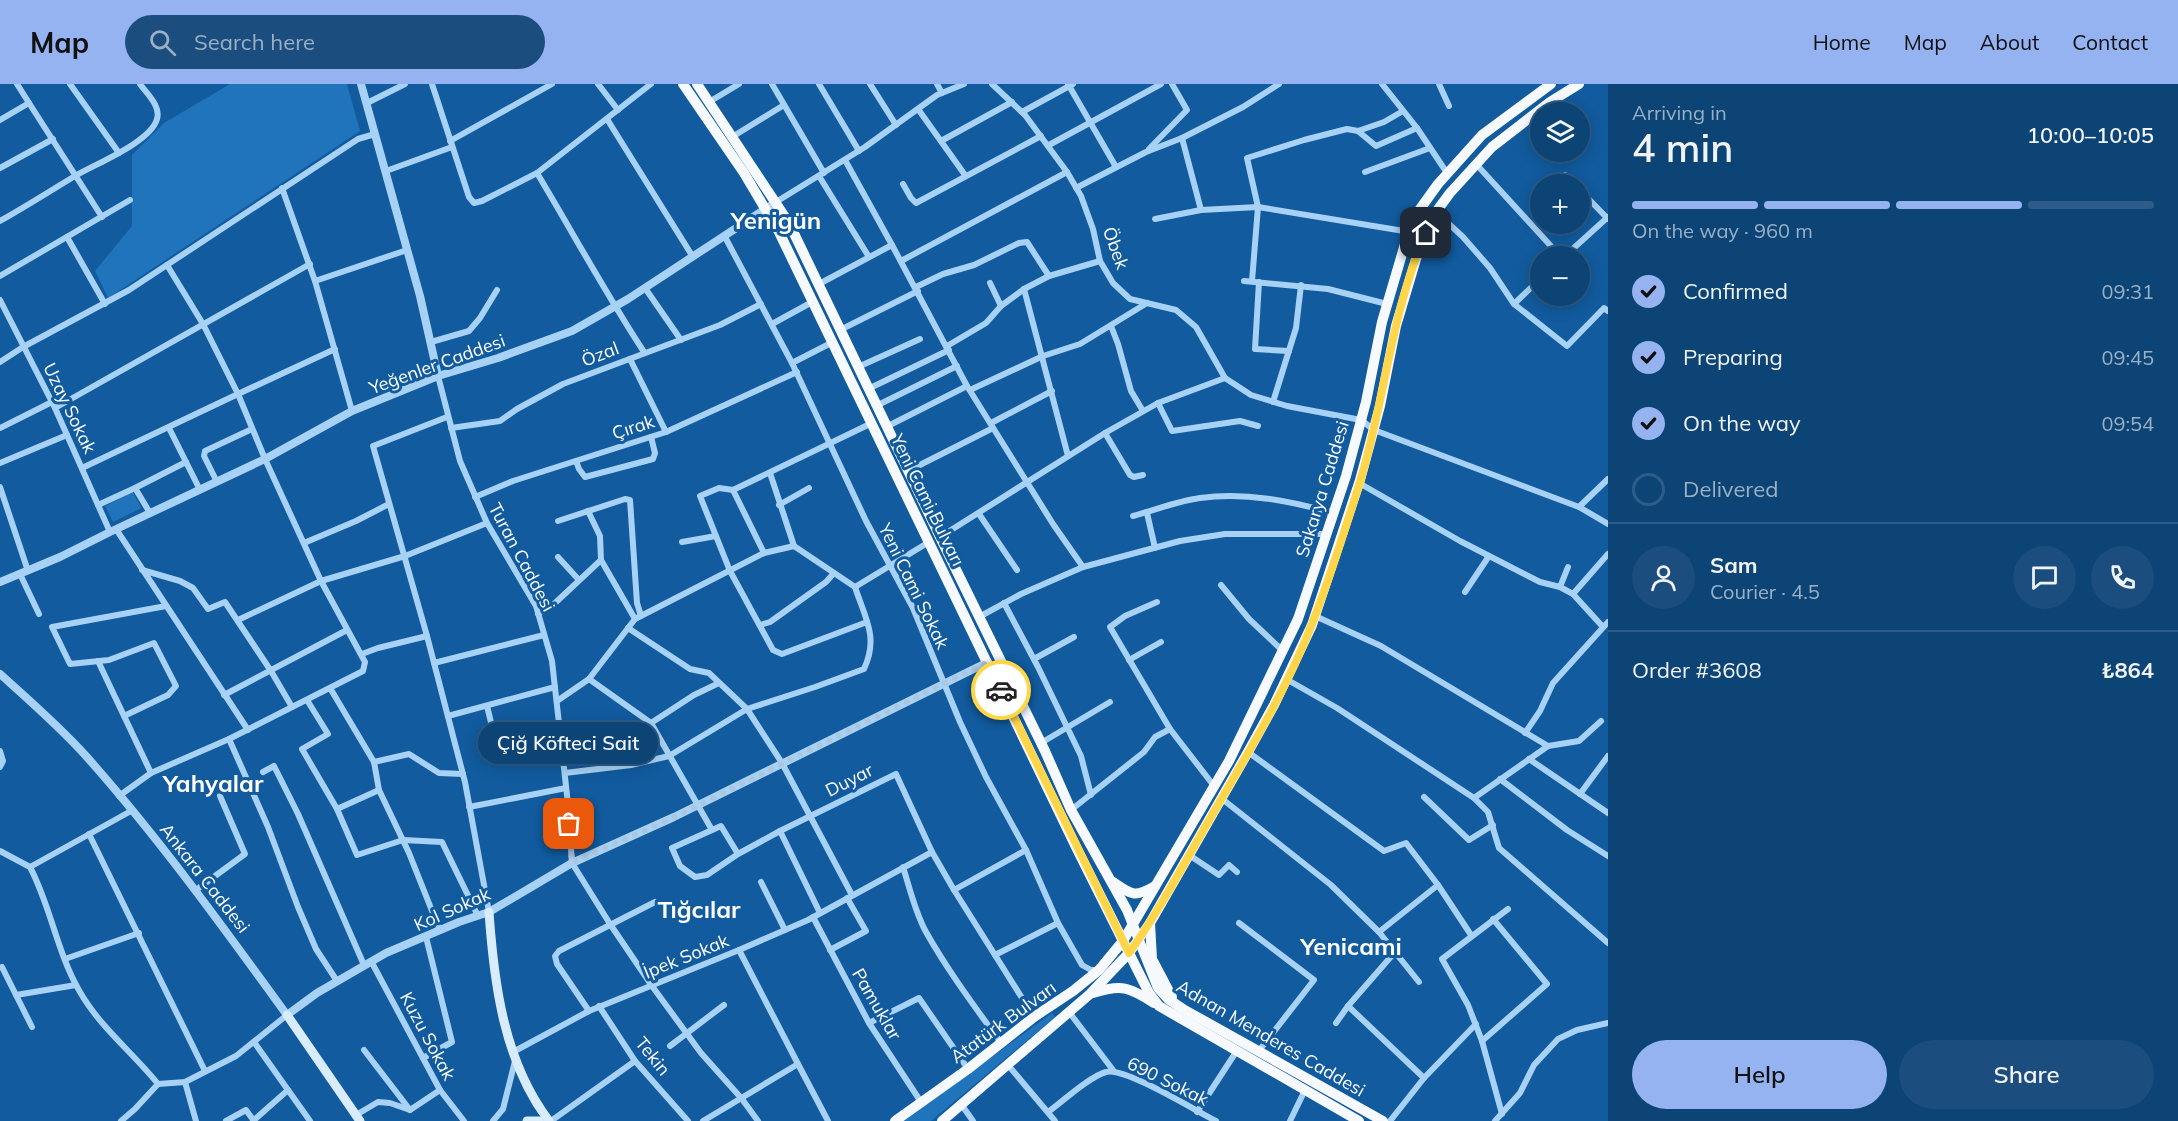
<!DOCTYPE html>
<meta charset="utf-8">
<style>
body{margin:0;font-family:Mulish,sans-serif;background:#1b4e7e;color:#f1f3f6;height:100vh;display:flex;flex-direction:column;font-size:22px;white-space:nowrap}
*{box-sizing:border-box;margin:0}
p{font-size:20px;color:#9ab0c5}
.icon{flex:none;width:33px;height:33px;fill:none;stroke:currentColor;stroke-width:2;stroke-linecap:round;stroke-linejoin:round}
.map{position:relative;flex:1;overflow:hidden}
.sheet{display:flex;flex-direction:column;background:#0d4476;width:570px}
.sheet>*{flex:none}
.fabs{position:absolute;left:1530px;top:18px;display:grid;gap:12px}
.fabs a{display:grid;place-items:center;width:60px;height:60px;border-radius:50%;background:#0d4476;box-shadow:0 3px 15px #0003,0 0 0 2px #2d5c88;font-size:30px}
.pin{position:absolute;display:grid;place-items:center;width:51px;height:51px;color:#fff;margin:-26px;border-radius:12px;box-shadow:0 3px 9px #0006}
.courier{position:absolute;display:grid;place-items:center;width:60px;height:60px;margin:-30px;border:4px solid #ffd54a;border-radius:50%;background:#fff;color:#222;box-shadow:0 2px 8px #0007}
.bubble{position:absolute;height:42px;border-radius:21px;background:#0d4476;box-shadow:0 3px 15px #0003,0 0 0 2px #2d5c88;font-size:20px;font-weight:600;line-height:42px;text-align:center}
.head em{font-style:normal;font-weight:600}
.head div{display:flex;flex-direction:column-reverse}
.head{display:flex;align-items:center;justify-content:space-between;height:102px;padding:0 24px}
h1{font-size:39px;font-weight:600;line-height:45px}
.bar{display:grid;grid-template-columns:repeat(4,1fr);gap:9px 6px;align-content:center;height:72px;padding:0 24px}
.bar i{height:8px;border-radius:4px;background:#2d5c88}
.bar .active{background:#95b2f1}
.bar p{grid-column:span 4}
.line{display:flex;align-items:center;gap:15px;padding:0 24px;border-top:2px solid #2d5c88}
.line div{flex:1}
.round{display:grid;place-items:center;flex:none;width:63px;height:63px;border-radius:32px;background:#1b4e7e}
ol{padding:0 24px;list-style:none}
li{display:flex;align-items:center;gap:18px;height:66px}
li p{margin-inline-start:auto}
li .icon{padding:6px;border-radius:50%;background:#95b2f1;color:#111;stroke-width:4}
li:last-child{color:#9ab0c5}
li i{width:33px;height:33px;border:3px solid #2d5c88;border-radius:50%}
.primary-button{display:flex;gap:12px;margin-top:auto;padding:12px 24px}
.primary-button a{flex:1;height:69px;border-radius:36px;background:#95b2f1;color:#111;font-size:24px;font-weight:600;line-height:69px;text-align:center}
.primary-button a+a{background:#1b4e7e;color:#f1f3f6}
header{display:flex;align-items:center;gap:36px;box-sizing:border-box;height:84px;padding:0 30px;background:#95b2f1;color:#111}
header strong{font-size:28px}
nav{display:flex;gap:33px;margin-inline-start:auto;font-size:21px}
.search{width:420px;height:54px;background:#1b4e7e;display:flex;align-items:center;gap:15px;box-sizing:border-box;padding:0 21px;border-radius:33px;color:#9ab0c5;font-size:22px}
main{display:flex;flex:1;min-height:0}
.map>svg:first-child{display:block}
</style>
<header>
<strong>Map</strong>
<div class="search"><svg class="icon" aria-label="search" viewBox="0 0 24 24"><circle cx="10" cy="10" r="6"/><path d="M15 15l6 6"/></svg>Search here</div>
<nav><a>Home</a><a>Map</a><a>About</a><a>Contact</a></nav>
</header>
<main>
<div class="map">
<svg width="1608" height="1037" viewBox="0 0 1608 1037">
<rect width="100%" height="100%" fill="#115b9e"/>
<!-- green -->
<g fill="#2074bc">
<path d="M230 0H347L360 47 108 214 95 187 132 142V71L164 39Z"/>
<path d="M133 408 141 424 113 438 105 422Z"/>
<path d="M1052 929 1055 933 931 1037H904Z"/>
</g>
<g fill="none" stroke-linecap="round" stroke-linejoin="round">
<!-- minor -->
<g stroke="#a8d2f5" stroke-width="6">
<path d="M17 0 29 19"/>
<path d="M70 0 119 69"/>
<path d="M432 0 469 113 474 119 482 117 537 89 651 0"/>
<path d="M598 0 618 26"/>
<path d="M772 0 824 89"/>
<path d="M819 0 859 67"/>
<path d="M870 0 896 41"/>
<path d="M937 0 942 9"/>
<path d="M992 0 1025 31 1067 88 1081 112 1093 145 1100 177 1113 199 1130 215 1176 226 1196 243 1225 294 1251 311 1287 322 1361 336 1374 346 1579 423 1608 440"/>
<path d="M1068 0 1116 83"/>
<path d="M1382 0 1417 44 1447 89"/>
<path d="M1439 0 1449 22"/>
<path d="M709 18 739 0"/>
<path d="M367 19 405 0"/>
<path d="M918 25 965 91"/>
<path d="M1022 28 1073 0"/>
<path d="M607 35 693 173"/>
<path d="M0 36 29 19 102 133"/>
<path d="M1358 47 1376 62 1417 44"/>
<path d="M732 53 784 21"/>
<path d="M1182 54 1201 126"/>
<path d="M450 57 552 0"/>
<path d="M941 57 1012 18"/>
<path d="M1049 61 1161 0"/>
<path d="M1149 65 1187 26 1172 0"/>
<path d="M845 76 892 161"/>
<path d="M1476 80 1560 172"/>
<path d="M0 84 53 55"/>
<path d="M386 87 452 63"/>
<path d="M1365 88 1430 64"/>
<path d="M537 89C573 149 606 210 644 268"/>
<path d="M1565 91 1575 100"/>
<path d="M819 92 869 173"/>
<path d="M903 100 911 114 916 119 1041 52"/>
<path d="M282 104 315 197 352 327"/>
<path d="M1076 104 1146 68 1182 54 1243 23 1279 0"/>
<path d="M1580 106 1608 135"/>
<path d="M776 118 865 63 937 11 964 0"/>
<path d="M1436 128 1463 153 1490 184 1514 220 1567 262 1604 224 1608 227"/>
<path d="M1155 135 1201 126 1258 123 1410 148"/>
<path d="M0 137C25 123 50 107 75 92 95 80 151 58 157 35 161 22 147 10 140 0"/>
<path d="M67 153 105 220"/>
<path d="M725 153 792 279 866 437 913 524 960 638 986 693 1026 766 1058 839 1082 881 1091 886H1098"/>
<path d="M1565 172 1608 133"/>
<path d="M901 177 1067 88"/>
<path d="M167 181 203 240 238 310 335 265"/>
<path d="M0 192 130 116"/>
<path d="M315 197 407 166"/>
<path d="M1244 197 1328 205 1387 220"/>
<path d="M1252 197 1258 123 1247 74 1304 56 1347 45 1358 47 1384 38 1403 27"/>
<path d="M1259 198 1255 265 1289 267"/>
<path d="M990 199 1001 222"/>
<path d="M819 200 892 161 967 302 1053 440 1083 483"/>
<path d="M916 203 943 190 974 181 1019 159 1027 158 1049 192"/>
<path d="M645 204 681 256"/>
<path d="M1024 205 1068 372"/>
<path d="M0 216 55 324 110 448"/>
<path d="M1514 220 1540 195"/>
<path d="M772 240 814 217"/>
<path d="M1111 242 1118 260 1131 307 1143 327"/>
<path d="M840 246 918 207"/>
<path d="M431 258 469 247 480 234 497 206"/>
<path d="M947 262 986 239 1001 222 1024 205 1049 192 1100 177"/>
<path d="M630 275 666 348"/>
<path d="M0 278 23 263 129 206 358 55 375 50"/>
<path d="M792 279 833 258"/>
<path d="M858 283 920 255"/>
<path d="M438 292 460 377 487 439 536 522 552 577 568 720 572 779 610 840 652 902 701 969 742 1015 758 1037"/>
<path d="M868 305 949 266"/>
<path d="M970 306 1043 272 1080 260 1147 219"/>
<path d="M1273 318 1296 244 1301 201"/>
<path d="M1158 319 1172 347 1240 337 1258 342"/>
<path d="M876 322 957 282"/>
<path d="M55 324 310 180"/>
<path d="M447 333 373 362 427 552 465 698 489 828"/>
<path d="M991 339 1052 307"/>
<path d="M886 343 967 302"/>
<path d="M0 344 52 318"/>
<path d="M169 344 200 406"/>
<path d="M451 344 500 337 517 325 563 300 720 241 761 220"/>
<path d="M1105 349 1130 391 1134 393 1143 391"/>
<path d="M576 377 579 385 585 393 653 375 655 369 651 353"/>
<path d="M0 379 67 351"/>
<path d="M82 384 238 310 265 375 321 497 365 578 363 587 229 655 151 689 119 712"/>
<path d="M908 387 993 344"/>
<path d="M770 389 794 462"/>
<path d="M217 398 204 372 205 367 252 345"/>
<path d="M1359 399 1460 457 1540 498 1560 503 1573 510 1603 543"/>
<path d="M0 403 28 487"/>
<path d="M733 406 764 469"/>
<path d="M475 413 513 397 666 348 797 288"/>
<path d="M98 421 135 404"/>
<path d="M779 421 809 404"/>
<path d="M1579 423 1608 395"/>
<path d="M588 427 600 452 601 476 635 535"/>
<path d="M150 429 135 404 186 378"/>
<path d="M1147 429 1155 464"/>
<path d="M979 430 1017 486"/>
<path d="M1133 432C1155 426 1178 417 1200 414 1247 408 1289 417 1334 429"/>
<path d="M558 437 625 415 630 416 637 519 641 532"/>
<path d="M116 445 248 646"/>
<path d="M940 453 1105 349 1158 319 1225 294"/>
<path d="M682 458 716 452"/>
<path d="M304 459 356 437 389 420"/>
<path d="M558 473 579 496"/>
<path d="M142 486 180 497 193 504 208 525 225 518 271 587 292 623"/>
<path d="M20 490 39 530"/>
<path d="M1221 501 1249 535 1283 567"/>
<path d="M1560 503 1568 483"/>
<path d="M1465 508 1489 472"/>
<path d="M1573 510 1608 470"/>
<path d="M1157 518 1125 532 1110 543 1170 645 1214 702"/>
<path d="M1004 519 1038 583 1081 672 1091 711"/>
<path d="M538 530 554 520 601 476"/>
<path d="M979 533 1021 510 1083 483 1180 457 1225 450H1327"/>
<path d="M238 536 321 497 405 472 487 439"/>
<path d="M867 538 782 570 773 566 730 487 700 412 719 404 733 406 872 339"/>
<path d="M760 541 770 538 826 498 834 489"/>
<path d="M628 544 690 585 709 589 747 625 782 679 852 811"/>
<path d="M362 570 378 564 427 552"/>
<path d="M1034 575 1074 553"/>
<path d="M1129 576 1161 558"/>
<path d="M98 577 151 689"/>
<path d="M434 579 544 551"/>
<path d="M589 595 651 639 712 746"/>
<path d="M1286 595 1337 624 1474 714 1548 662 1381 562 1315 532"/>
<path d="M330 604 374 678 379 706 409 769 440 847"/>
<path d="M224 611 347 546"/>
<path d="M307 616 328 650 302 665 337 725 357 771 403 756 442 758 478 832"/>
<path d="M557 617 589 595 635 535 764 469 794 462 855 503 929 458"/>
<path d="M487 622 498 667"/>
<path d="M124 632 168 611 176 602 154 559 109 576 70 580 52 543 166 522"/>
<path d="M448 632 555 603"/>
<path d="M651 639 694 611 719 599"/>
<path d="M1525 649 1540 627 1553 599 1608 538"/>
<path d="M229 655 268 743 298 823 316 865 337 897"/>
<path d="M1041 659 1110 618"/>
<path d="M1548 662 1579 657 1601 637"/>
<path d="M0 667 3 677 0 683"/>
<path d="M1248 668 1384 767 1406 759 1438 801 1471 851"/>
<path d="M1529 675 1608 729"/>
<path d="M374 678 409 670 439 689 463 690"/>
<path d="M263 688 274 682 298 730 364 881"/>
<path d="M565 689 631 681 669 672 747 625 815 603 864 585C879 553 865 534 855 503"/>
<path d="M1500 695 1567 746 1608 772"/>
<path d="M1580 710 1608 672"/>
<path d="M1424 713 1469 756 1493 741"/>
<path d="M1221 714 1331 801 1379 848 1419 898"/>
<path d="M1474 714 1488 728 1499 764 1608 859"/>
<path d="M469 723 566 704"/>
<path d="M337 725 379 706"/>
<path d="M1071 726 1144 668 1155 653 1170 645"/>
<path d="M780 747 820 829"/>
<path d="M89 750 205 987"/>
<path d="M0 767 30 783C51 823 57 869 80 908 100 943 133 969 158 1000"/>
<path d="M738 770 721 742 672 764 680 782 695 793 707 791 738 770 780 747 896 690 932 768 954 806 1026 766"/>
<path d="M1189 771 1219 791 1229 781 1237 788"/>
<path d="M30 783 131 727"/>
<path d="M903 783C910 805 915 828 926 848 948 887 975 923 1001 959"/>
<path d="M761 798 785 846"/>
<path d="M196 806 245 770 220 712"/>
<path d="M954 806 1034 933"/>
<path d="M813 833 869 939 921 1018"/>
<path d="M1239 839 1314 896 1258 968"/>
<path d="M1379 848 1438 801"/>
<path d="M830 866 866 847 847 814"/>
<path d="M995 871 1058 839"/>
<path d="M65 875 139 849"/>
<path d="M371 877 440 1006 464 1037"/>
<path d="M2 883 16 911 76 901"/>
<path d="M16 911 32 943"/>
<path d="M599 922 635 977 688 1037"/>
<path d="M1348 922 1424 994"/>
<path d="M589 927 557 880 555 872 559 867 655 818"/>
<path d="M1069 928 1113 986"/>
<path d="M869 939 919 914 968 985"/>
<path d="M1336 939 1348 922 1395 868"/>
<path d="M1482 957 1547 900 1493 835"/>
<path d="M254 958 310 1037"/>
<path d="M670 962 724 921"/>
<path d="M364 966 410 1026 440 1006"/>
<path d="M513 968 589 927 739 866 808 836 932 768"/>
<path d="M423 974 452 958 426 853"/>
<path d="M798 980 828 1037"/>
<path d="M1008 981 1055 1037"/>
<path d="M185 998 196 1037"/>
<path d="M961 1020 973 1037"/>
<path d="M1048 1028C1063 1017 1089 993 1106 988 1123 982 1196 1027 1216 1037"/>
<path d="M1197 1028 1236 968"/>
<path d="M1502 1030 1482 957 1468 921 1442 875 1508 825"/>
<path d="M356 1031 378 1018 390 1019 410 1026"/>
<path d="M121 1037 135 1025 158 1000 185 998 236 972 287 931"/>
<path d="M226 1037 246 1026 254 1037"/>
<path d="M253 1037 288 1006"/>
<path d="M493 1037 503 1025 515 977"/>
<path d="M551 1037 635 977"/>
<path d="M703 1037 798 980 739 866"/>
<path d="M1290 1037 1305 1006"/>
<path d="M1390 1037 1424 994 1476 940"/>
<path d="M1495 1037 1520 1009 1534 981 1558 955 1577 946 1608 939"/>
</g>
<!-- tertiary -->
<g stroke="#a8d2f5" stroke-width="8">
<path d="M361 0 420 212 438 292"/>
<path d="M0 498 60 473 110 448 265 375 352 327 438 292 498 274 572 247 628 215 776 118"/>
<path d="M0 590C29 616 60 643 86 672 159 754 223 843 287 931L317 909 386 869 459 838 489 828 572 779 674 733 988 578"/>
</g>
<!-- secondary -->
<g stroke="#d8ecfd" stroke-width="9">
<path d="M489 828C494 900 504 978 549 1037"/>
<path d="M287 931 360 1037"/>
<path d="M527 1037H539"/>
</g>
<!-- primary -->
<g stroke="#f6faff" stroke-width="10">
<path d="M683 0 744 89 779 148 1077 765 1149 909 1159 922 1359 1037"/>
<path d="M697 0 789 139 940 453 1045 667 1071 726 1127 826 1158 904 1168 915 1183 925 1383 1037"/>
<path d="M1113 798C1132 811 1134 814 1155 802"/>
<path d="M1150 839 1152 875 1172 913"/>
<path d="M1093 909C1122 900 1129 903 1154 919"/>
<path d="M895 1037 968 985 1034 933 1073 907 1099 886 1123 857 1229 677 1298 535 1346 392 1366 318 1382 238 1405 160 1420 125 1438 100 1482 51 1551 0"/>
<path d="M942 1037 1090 910 1129 869 1150 839 1248 668 1274 621 1312 541 1360 396 1380 322 1396 242 1419 165 1433 132 1450 109 1492 63 1550 18 1579 0"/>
</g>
</g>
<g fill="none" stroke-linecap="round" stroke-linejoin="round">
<!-- done -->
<path stroke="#acc6dd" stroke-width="6" stroke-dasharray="0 10.8" d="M569 740 572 779 675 733 988 578 1001 606"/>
<!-- route -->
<path stroke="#ffd54a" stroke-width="8" d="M1001 606 1129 869C1157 830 1180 787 1204 745 1242 679 1284 612 1312 540 1330 494 1345 446 1360 398 1385 316 1391 227 1426 149"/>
</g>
<g text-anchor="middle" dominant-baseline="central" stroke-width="6" stroke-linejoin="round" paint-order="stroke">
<!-- street labels -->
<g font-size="18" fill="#fff" stroke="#115b9e">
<text transform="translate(1116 164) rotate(70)">Öbek</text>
<text transform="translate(600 270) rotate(-21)">Özal</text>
<text transform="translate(437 280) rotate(-20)">Yeğenler Caddesi</text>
<text transform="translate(70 324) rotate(64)">Uzay Sokak</text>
<text transform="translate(633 343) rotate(-18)">Çırak</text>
<text transform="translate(1322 405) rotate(-73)">Sakarya Caddesi</text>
<text transform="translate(928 416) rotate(64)">Yeni Cami Bulvarı</text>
<text transform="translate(522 473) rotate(62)">Turan Caddesi</text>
<text transform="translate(914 502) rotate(64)">Yeni Cami Sokak</text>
<text transform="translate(849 696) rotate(-27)">Duyar</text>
<text transform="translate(205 794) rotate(52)">Ankara Caddesi</text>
<text transform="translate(452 825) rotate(-24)">Kol Sokak</text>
<text transform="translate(686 872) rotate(-22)">İpek Sokak</text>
<text transform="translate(877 920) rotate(60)">Pamuklar</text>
<text transform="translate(1003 938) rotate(-36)">Atatürk Bulvarı</text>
<text transform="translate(428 952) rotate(62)">Kuzu Sokak</text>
<text transform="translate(1271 954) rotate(30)">Adnan Menderes Caddesi</text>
<text transform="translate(653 972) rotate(51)">Tekin</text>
<text transform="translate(1168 997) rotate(26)">690 Sokak</text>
</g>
<!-- district labels -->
<g font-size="24" font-weight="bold" fill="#fff" stroke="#115b9e">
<text x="776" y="136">Yenigün</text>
<text x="213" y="699">Yahyalar</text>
<text x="699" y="825">Tığcılar</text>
<text x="1351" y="862">Yenicami</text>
</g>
</g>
</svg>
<div class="fabs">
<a><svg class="icon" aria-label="layers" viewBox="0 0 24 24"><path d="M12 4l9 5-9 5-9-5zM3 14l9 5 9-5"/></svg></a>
<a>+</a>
<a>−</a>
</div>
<div class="pin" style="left:569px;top:740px;background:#ea580c"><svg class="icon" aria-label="bag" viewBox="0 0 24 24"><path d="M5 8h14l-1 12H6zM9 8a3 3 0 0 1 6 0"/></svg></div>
<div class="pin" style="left:1426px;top:149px;background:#1f2937"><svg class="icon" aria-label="home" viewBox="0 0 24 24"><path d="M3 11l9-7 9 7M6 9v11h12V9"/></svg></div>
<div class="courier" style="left:1001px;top:606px"><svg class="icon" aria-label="car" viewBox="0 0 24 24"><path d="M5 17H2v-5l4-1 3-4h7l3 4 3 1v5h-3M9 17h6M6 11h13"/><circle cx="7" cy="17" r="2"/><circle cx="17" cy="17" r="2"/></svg></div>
<div class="bubble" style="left:478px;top:638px;width:180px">Çiğ Köfteci Sait</div>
</div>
<section class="sheet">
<div class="head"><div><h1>4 min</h1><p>Arriving in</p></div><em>10:00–10:05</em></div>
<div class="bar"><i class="active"></i><i class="active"></i><i class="active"></i><i></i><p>On the way · 960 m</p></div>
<ol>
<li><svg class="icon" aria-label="check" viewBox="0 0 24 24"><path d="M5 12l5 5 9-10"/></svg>Confirmed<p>09:31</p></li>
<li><svg class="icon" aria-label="check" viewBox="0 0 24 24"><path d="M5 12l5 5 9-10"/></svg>Preparing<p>09:45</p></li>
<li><svg class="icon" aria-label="check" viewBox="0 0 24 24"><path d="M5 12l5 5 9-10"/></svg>On the way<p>09:54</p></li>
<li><i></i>Delivered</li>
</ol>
<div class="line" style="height:108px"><a class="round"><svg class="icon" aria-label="person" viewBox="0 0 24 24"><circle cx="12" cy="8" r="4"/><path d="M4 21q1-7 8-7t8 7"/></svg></a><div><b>Sam</b><p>Courier · 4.5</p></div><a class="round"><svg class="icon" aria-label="chat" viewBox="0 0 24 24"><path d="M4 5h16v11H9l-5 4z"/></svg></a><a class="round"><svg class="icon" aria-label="phone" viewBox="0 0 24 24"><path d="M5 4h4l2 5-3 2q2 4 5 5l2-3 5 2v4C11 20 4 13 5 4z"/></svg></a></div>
<div class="line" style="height:78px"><div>Order #3608</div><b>₺864</b></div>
<div class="primary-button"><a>Help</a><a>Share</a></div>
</section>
</main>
